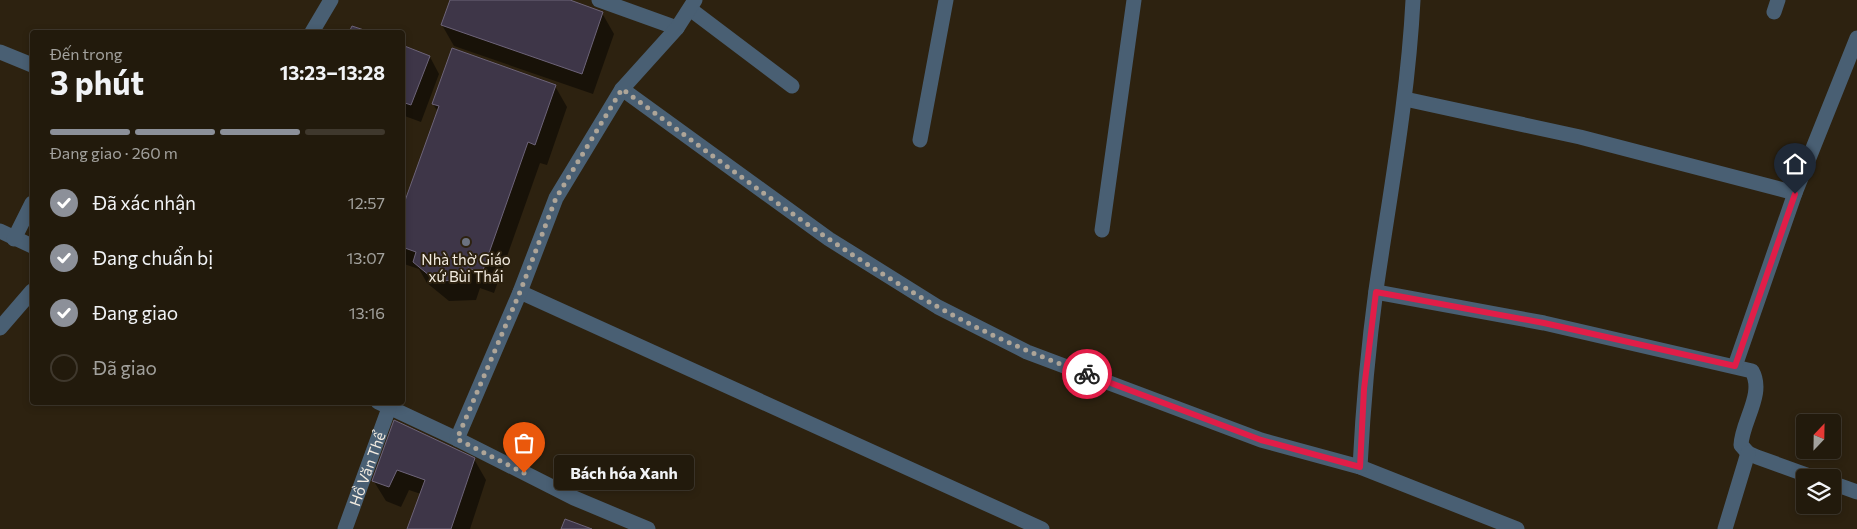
<!DOCTYPE html>
<html lang="vi">
<meta charset="utf-8">
<style>
body{margin:0;font-family:Commissioner,sans-serif;background:#2a2315;color:#f1f3f6;height:100vh;display:flex;flex-direction:column;font-size:19px;white-space:nowrap}
*{box-sizing:border-box;margin:0}
p{font-size:16px;color:#a2a19d}
.icon{flex:none;width:28px;height:28px;fill:none;stroke:currentColor;stroke-width:2;stroke-linecap:round;stroke-linejoin:round}
.map{position:relative;flex:1;overflow:hidden}
.panel{position:absolute;left:30px;top:30px;width:375px;height:375px;display:flex;flex-direction:column;background:#221a0c;border-radius:5px;box-shadow:0 2px 8px #0003,0 0 0 1px #3f382d}
.panel>*{flex:none}
.needle{width:32px;rotate:22deg}
.fabs{position:absolute;left:1796px;top:414px;display:grid;gap:10px}
.fabs a{display:grid;place-items:center;width:45px;height:45px;border-radius:5px;background:#221a0c;box-shadow:0 2px 8px #0003,0 0 0 1px #3f382d;font-size:25px}
.pin{position:absolute;display:grid;place-items:center;width:42px;height:42px;color:#fff;margin:-51px -21px;border-radius:50% 50% 50% 0;rotate:-45deg;box-shadow:0 0 5px #0007}
.pin .icon{rotate:45deg}
.courier{position:absolute;display:grid;place-items:center;width:50px;height:50px;margin:-25px;border:4px solid #e11d48;border-radius:50%;background:#fff;color:#222;box-shadow:0 1px 6px #0007}
.bubble{position:absolute;height:35px;border-radius:5px;background:#221a0c;box-shadow:0 2px 8px #0003,0 0 0 1px #3f382d;font-size:16px;font-weight:700;line-height:35px;text-align:center}
.headline em{font-style:normal;font-weight:700}
.headline div{display:flex;flex-direction:column-reverse}
.headline{display:flex;align-items:center;justify-content:space-between;height:85px;padding:0 20px}
h1{font-size:32px;font-weight:700;line-height:38px}
.bar{display:grid;grid-template-columns:repeat(4,1fr);gap:8px 5px;align-content:center;height:60px;padding:0 20px}
.bar i{height:6px;border-radius:4px;background:#3f382d}
.bar .active{background:#8c9099}
.bar p{grid-column:span 4}
ol{padding:0 20px;list-style:none}
li{display:flex;align-items:center;gap:15px;height:55px}
li p{margin-inline-start:auto}
li .icon{padding:5px;border-radius:50%;background:#8c9099;color:#fff;stroke-width:4}
li:last-child{color:#a2a19d}
li i{width:28px;height:28px;border:2px solid #3f382d;border-radius:50%}
.map>svg:first-child{display:block}
</style>
<div class="map">
<svg width="1857" height="529" viewBox="0 0 1857 529">
<rect width="100%" height="100%" fill="#2d2210"/>
<!-- shadow -->
<g fill="#0007">
<path d="M451 0H566L602 13 614 34 593 94 454 46 442 25Z"/>
<path d="M402 46 430 57 439 74 421 122 402 115Z"/>
<path d="M555 86 567 107 547 165 540 163 494 293 480 288 476 300 449 301 427 283 419 269 404 264 402 262V213L438 112 433 104Z"/>
<path d="M394 422 474 459 486 480 470 529H408L421 494 409 490 401 507 386 501 373 480Z"/>
</g>
<!-- building -->
<g fill="#3e3648" stroke="#6d6479">
<path d="M450 0H570L603 12 582 74 441 25Z"/>
<path d="M352 26 370 32H349Z"/>
<path d="M402 45 430 56 411 105 402 102Z"/>
<path d="M452 48 556 85 535 145 528 142 482 273 468 268 464 280 436 281 413 262 416 252 402 247V209L439 106 432 104Z"/>
<path d="M394 420 475 458 451 529H407L425 480 397 470 389 487 372 481Z"/>
<path d="M565 519 592 529H561Z"/>
</g>
<g fill="none" stroke-linecap="round" stroke-linejoin="round">
<!-- minor -->
<g stroke="#495f73" stroke-width="15">
<path d="M599 0 677 28"/>
<path d="M690 9 792 86"/>
<path d="M1774 12 1778 0"/>
<path d="M312 32 331 0"/>
<path d="M0 52 32 65"/>
<path d="M622 89 829 239 938 307 1027 352 1261 440 1360 467 1517 529"/>
<path d="M1405 99 1580 137 1795 193"/>
<path d="M920 140 946 0"/>
<path d="M1102 230 1134 0"/>
<path d="M0 231 32 246"/>
<path d="M14 239 32 203"/>
<path d="M520 292 1042 529"/>
<path d="M1376 292 1544 323 1752 371C1765 394 1742 421 1741 445L1748 453 1757 457 1815 478"/>
<path d="M0 328 32 291"/>
<path d="M1735 366 1795 193 1857 38"/>
<path d="M378 402 457 439 574 498 648 529"/>
<path d="M457 439 520 292 556 198 622 89 677 28 695 0"/>
<path d="M1360 467C1363 408 1368 349 1376 290 1390 193 1408 98 1413 0"/>
<path d="M1832 483 1857 492"/>
<path id="s1" d="M345 529 389 408"/>
<path d="M1725 529 1748 453"/>
</g>
</g>
<g fill="none" stroke-linecap="round" stroke-linejoin="round">
<!-- done -->
<path stroke="#aea598" stroke-width="5" stroke-dasharray="0 9" d="M524 473 457 439 520 292 556 198 622 89C725 164 826 244 938 307 986 334 1035 355 1087 374"/>
<!-- route -->
<path stroke="#e11d48" stroke-width="6" d="M1087 374 1261 440 1360 467 1364 389 1376 292 1544 323 1735 366 1795 194"/>
</g>
<!-- markers -->
<circle fill="#6b7280" stroke="#2d2210" stroke-width="2" cx="466" cy="242" r="5"/>
<g text-anchor="middle" dominant-baseline="central" stroke-width="4" stroke-linejoin="round" paint-order="stroke">
<!-- poi labels -->
<g font-size="15" fill="#f3ece1" stroke="#2d2210">
<text x="466" y="259">Nhà thờ Giáo<tspan x="466" dy="17">xứ Bùi Thái</tspan></text>
</g>
<!-- street labels -->
<g font-size="15" fill="#f3ece1" stroke="#2d2210">
<text stroke="none"><textPath href="#s1" startOffset="64">Hồ Văn Thể</textPath></text>
</g>
</g>
</svg>
<div class="fabs">
<a><svg class="needle" viewBox="-14 -14 28 28"><path d="M0-13l5 13h-10z" fill="#e53935"/><path d="M0 13l5-13h-10z" fill="#a2a19d"/></svg></a>
<a><svg class="icon" aria-label="layers" viewBox="0 0 24 24"><path d="M12 4l9 5-9 5-9-5zM3 14l9 5 9-5"/></svg></a>
</div>
<div class="pin" style="left:524px;top:473px;background:#ea580c"><svg class="icon" aria-label="bag" viewBox="0 0 24 24"><path d="M5 8h14l-1 12H6zM9 8a3 3 0 0 1 6 0"/></svg></div>
<div class="pin" style="left:1795px;top:194px;background:#1f2937"><svg class="icon" aria-label="home" viewBox="0 0 24 24"><path d="M3 11l9-7 9 7M6 9v11h12V9"/></svg></div>
<div class="courier" style="left:1087px;top:374px"><svg class="icon" aria-label="bike" viewBox="0 0 24 24"><circle cx="6" cy="16" r="4"/><circle cx="18" cy="16" r="4"/><path d="M6 16l4-8h5l3 8M10 8l3 8H6M13 5h3"/></svg></div>
<div class="bubble" style="left:554px;top:455px;width:140px">Bách hóa Xanh</div>
<section class="panel">
<div class="headline"><div><h1>3 phút</h1><p>Đến trong</p></div><em>13:23–13:28</em></div>
<div class="bar"><i class="active"></i><i class="active"></i><i class="active"></i><i></i><p>Đang giao · 260 m</p></div>
<ol>
<li><svg class="icon" aria-label="check" viewBox="0 0 24 24"><path d="M5 12l5 5 9-10"/></svg>Đã xác nhận<p>12:57</p></li>
<li><svg class="icon" aria-label="check" viewBox="0 0 24 24"><path d="M5 12l5 5 9-10"/></svg>Đang chuẩn bị<p>13:07</p></li>
<li><svg class="icon" aria-label="check" viewBox="0 0 24 24"><path d="M5 12l5 5 9-10"/></svg>Đang giao<p>13:16</p></li>
<li><i></i>Đã giao</li>
</ol>
</section>
</div>
